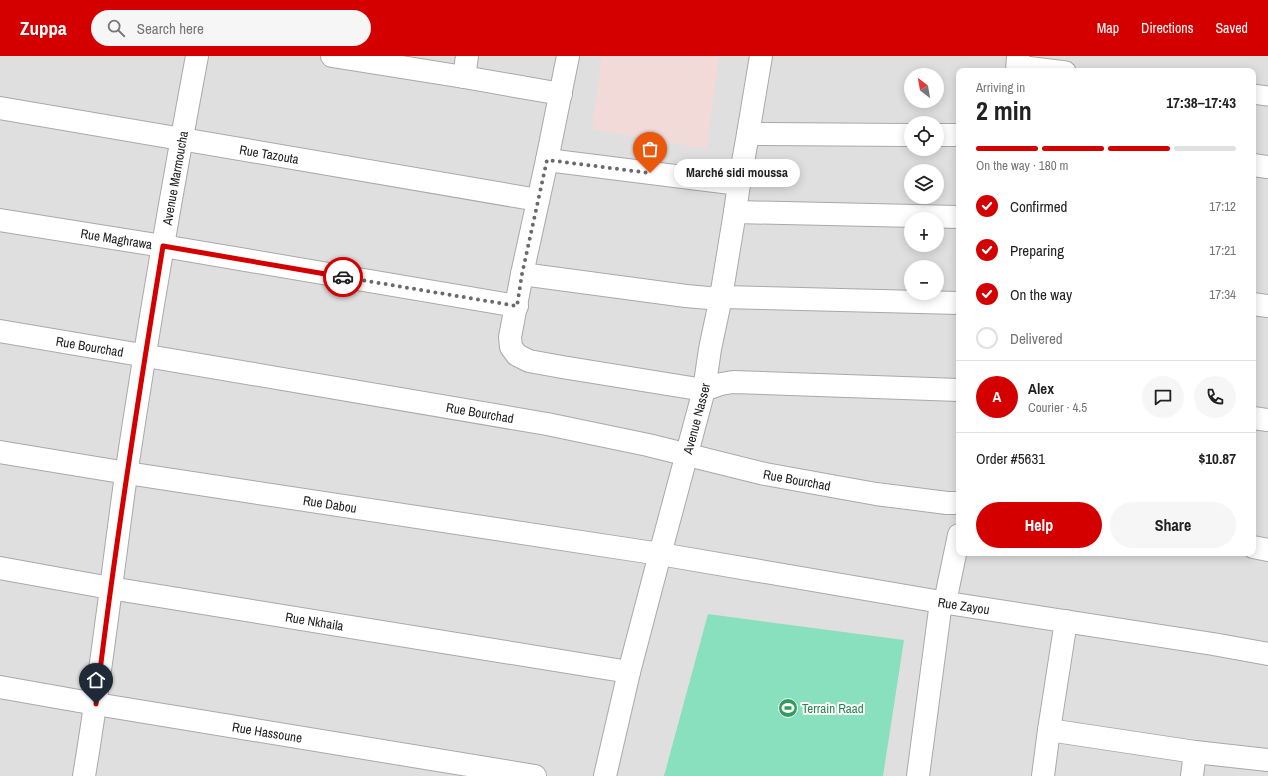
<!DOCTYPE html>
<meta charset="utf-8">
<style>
body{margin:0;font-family:"Archivo Narrow",sans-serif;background:#f6f6f6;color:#222;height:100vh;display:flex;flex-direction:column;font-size:15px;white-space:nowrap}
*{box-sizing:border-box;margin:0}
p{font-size:13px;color:#767676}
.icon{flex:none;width:22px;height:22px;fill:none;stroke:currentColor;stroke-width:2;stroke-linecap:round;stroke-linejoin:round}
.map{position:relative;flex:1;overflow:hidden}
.panel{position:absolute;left:956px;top:12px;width:300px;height:488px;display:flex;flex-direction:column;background:#fff;border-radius:8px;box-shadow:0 2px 10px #0003}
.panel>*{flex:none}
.needle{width:26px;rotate:329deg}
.controls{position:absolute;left:904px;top:12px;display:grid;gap:8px}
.controls a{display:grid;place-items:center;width:40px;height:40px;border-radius:50%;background:#fff;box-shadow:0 2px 10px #0003;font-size:20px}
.pin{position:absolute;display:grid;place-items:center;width:34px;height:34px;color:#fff;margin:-41px -17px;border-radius:50% 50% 50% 0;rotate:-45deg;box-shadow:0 0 4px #0007}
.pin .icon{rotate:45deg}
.courier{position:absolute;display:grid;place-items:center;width:40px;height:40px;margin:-20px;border:3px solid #d40000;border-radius:50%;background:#fff;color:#222;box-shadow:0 1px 5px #0007}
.bubble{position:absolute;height:28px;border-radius:14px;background:#fff;box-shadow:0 2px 10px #0003;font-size:13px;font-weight:700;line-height:28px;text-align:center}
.head em{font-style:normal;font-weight:700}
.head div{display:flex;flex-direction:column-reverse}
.head{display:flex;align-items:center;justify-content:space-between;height:68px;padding:0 20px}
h1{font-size:26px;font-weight:700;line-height:30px}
.bar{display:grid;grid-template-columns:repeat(4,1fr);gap:6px 4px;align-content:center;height:48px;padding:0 20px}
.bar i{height:5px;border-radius:3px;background:#e0e0e0}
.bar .on{background:#d40000}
.bar p{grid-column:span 4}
.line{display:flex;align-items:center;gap:10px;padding:0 20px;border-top:1px solid #e0e0e0}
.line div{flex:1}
.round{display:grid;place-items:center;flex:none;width:42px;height:42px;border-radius:21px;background:#f6f6f6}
ol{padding:0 20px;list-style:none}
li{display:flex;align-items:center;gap:12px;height:44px}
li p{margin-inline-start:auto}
li .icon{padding:4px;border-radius:50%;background:#d40000;color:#fff;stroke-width:4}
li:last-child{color:#767676}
li i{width:22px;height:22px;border:2px solid #e0e0e0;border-radius:50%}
.button{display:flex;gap:8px;margin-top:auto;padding:8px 20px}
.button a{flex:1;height:46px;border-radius:24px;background:#d40000;color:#fff;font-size:16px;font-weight:700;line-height:46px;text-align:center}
.button a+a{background:#f6f6f6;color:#222}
header{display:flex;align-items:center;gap:24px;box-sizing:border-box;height:56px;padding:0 20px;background:#d40000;color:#fff}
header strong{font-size:19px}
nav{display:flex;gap:22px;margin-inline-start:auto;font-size:14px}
.search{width:280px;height:36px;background:#f6f6f6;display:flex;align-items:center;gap:10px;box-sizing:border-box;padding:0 14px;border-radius:22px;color:#767676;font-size:15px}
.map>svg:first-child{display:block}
</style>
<header>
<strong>Zuppa</strong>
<div class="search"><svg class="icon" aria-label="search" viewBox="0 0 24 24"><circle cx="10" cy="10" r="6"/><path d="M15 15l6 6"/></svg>Search here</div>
<nav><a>Map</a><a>Directions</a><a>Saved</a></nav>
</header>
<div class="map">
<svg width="1268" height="720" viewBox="0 0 1268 720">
<rect width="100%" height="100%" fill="#f2efe9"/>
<!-- residential -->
<path fill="#e0dfdf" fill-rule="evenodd" d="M0 0H1268V720H0ZM959 15H1253V497H959ZM911 19H937V45H911ZM911 67H937V93H911ZM911 115H937V141H911ZM911 163H937V189H911ZM911 211H937V237H911Z"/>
<!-- commercial -->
<path fill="#f2dad9" d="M602 0H719L706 93 592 73Z"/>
<!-- pitch -->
<path fill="#88e0be" d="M708 558 904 584 883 720H664Z"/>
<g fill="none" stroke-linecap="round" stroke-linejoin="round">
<defs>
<g id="pedestrian">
<path d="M1018 9 1066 15"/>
<path d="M1253 38 1268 40"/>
</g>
<g id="minor">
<path d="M332 0 464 21 561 38"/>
<path d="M568 0 547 104 522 218 510 281 511 291 517 299 529 305 562 311 704 334 721 328 733 326 959 334"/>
<path d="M1017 15 1018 0"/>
<path d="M464 21 467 0"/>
<path id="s1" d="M0 52 538 144"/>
<path d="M748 78 911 79"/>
<path d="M937 79H959"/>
<path d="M547 104 739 128"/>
<path d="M1253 109 1268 111"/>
<path d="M735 156 959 161"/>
<path id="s2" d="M0 164 163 190 517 250"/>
<path d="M522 218 686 240 709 242 721 241 959 247"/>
<path d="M1253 248 1268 250"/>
<path id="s3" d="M0 275 547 368 648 389 765 418 876 438 947 447H959"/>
<path d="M1253 362 1268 364"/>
<path id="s4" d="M0 396 127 417 660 498 941 546 1213 588 1268 598"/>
<path d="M1253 491 1268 494"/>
<path id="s5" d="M0 512 110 532 629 616"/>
<path d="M945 546 959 479"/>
<path id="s6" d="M0 631 96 648 535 720"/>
<path d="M1049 674 1195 696 1268 704"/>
<path id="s7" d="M84 720C101 620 112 519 126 419 147 279 171 139 197 0"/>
<path d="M918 720 941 546"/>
<path d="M1043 720 1049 674 1066 565"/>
<path d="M1192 720 1195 696"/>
</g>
<g id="tertiary">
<path id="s8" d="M605 720 629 616 660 498 704 334 710 293 721 241 735 156 739 128 748 78 761 0"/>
</g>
</defs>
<!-- pedestrian casing -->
<use href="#pedestrian" stroke="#a9a9a9" stroke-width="21"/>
<!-- minor casing -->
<use href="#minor" stroke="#a9a9a9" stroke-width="24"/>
<!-- tertiary casing -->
<use href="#tertiary" stroke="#a9a9a9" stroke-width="24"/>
<!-- pedestrian -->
<use href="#pedestrian" stroke="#fff" stroke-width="19"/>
<!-- minor -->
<use href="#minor" stroke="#fff" stroke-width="22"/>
<!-- tertiary -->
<use href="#tertiary" stroke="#fff" stroke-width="22"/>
</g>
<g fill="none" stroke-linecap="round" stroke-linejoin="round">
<!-- done -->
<path stroke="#6b6a68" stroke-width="4" stroke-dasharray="0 7.2" d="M343 221 517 250 522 218 547 104 650 117"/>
<!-- route -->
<path stroke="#d40000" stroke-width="5" d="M96 648C114 495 138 342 163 190L343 221"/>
</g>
<!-- icons -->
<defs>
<symbol id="stadium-disc" viewBox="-11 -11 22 22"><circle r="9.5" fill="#2e9e5b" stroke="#fff"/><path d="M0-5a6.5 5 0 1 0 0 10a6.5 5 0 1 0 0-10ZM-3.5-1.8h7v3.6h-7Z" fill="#fff"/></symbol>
</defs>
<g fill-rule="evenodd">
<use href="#stadium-disc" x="777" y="641" width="22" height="22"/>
</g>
<g text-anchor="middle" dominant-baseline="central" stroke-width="4" stroke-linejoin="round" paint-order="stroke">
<!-- street labels -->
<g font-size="13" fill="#222" stroke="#fff">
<text stroke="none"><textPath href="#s1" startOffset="273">Rue Tazouta</textPath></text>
<text stroke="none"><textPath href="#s7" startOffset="605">Avenue Marmoucha</textPath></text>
<text stroke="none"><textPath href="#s2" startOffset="118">Rue Maghrawa</textPath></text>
<text stroke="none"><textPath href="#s3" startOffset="91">Rue Bourchad</textPath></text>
<text stroke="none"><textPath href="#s3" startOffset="487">Rue Bourchad</textPath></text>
<text stroke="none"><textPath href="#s8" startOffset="369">Avenue Nasser</textPath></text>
<text stroke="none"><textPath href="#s3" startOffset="811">Rue Bourchad</textPath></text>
<text stroke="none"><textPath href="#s4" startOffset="334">Rue Dabou</textPath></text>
<text stroke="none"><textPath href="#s4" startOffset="976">Rue Zayou</textPath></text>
<text stroke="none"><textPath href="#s5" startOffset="319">Rue Nkhaila</textPath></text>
<text stroke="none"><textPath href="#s6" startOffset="271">Rue Hassoune</textPath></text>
</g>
<!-- leisure labels -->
<g font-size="13" fill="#27864d" stroke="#fff" text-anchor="start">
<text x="802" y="652">Terrain Raad</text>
</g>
</g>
</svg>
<div class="controls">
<a><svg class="needle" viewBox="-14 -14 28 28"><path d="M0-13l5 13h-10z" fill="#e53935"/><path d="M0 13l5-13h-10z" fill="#767676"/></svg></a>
<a><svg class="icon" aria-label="locate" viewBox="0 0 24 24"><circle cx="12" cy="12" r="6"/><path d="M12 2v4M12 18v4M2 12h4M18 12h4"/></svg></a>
<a><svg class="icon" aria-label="layers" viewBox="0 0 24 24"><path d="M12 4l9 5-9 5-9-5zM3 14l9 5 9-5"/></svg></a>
<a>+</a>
<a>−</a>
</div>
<div class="pin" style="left:650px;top:117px;background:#ea580c"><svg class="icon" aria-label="bag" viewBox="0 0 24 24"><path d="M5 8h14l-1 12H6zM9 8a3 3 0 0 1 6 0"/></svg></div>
<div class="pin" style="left:96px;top:648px;background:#1f2937"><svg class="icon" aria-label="home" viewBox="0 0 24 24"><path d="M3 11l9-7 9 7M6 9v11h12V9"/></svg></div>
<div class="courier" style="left:343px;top:221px"><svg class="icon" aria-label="car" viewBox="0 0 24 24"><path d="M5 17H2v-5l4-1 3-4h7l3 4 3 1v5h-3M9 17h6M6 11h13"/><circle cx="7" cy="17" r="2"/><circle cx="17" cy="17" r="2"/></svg></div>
<div class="bubble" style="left:674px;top:103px;width:126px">Marché sidi moussa</div>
<section class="panel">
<div class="head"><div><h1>2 min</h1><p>Arriving in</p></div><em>17:38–17:43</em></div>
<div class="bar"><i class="on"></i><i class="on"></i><i class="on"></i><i></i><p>On the way · 180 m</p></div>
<ol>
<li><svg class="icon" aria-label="check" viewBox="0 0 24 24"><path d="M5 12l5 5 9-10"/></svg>Confirmed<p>17:12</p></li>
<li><svg class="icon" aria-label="check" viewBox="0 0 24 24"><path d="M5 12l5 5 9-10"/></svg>Preparing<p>17:21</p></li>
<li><svg class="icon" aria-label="check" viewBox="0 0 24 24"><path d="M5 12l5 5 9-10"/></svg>On the way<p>17:34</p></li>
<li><i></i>Delivered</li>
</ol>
<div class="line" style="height:72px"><b class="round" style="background:#d40000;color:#fff">A</b><div><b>Alex</b><p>Courier · 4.5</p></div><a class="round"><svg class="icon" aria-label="chat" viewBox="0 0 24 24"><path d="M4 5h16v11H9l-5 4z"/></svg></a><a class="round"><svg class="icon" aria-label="phone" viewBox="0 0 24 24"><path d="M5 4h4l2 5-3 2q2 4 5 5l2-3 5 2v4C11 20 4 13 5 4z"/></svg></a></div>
<div class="line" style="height:52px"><div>Order #5631</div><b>$10.87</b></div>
<div class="button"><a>Help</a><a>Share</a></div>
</section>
</div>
